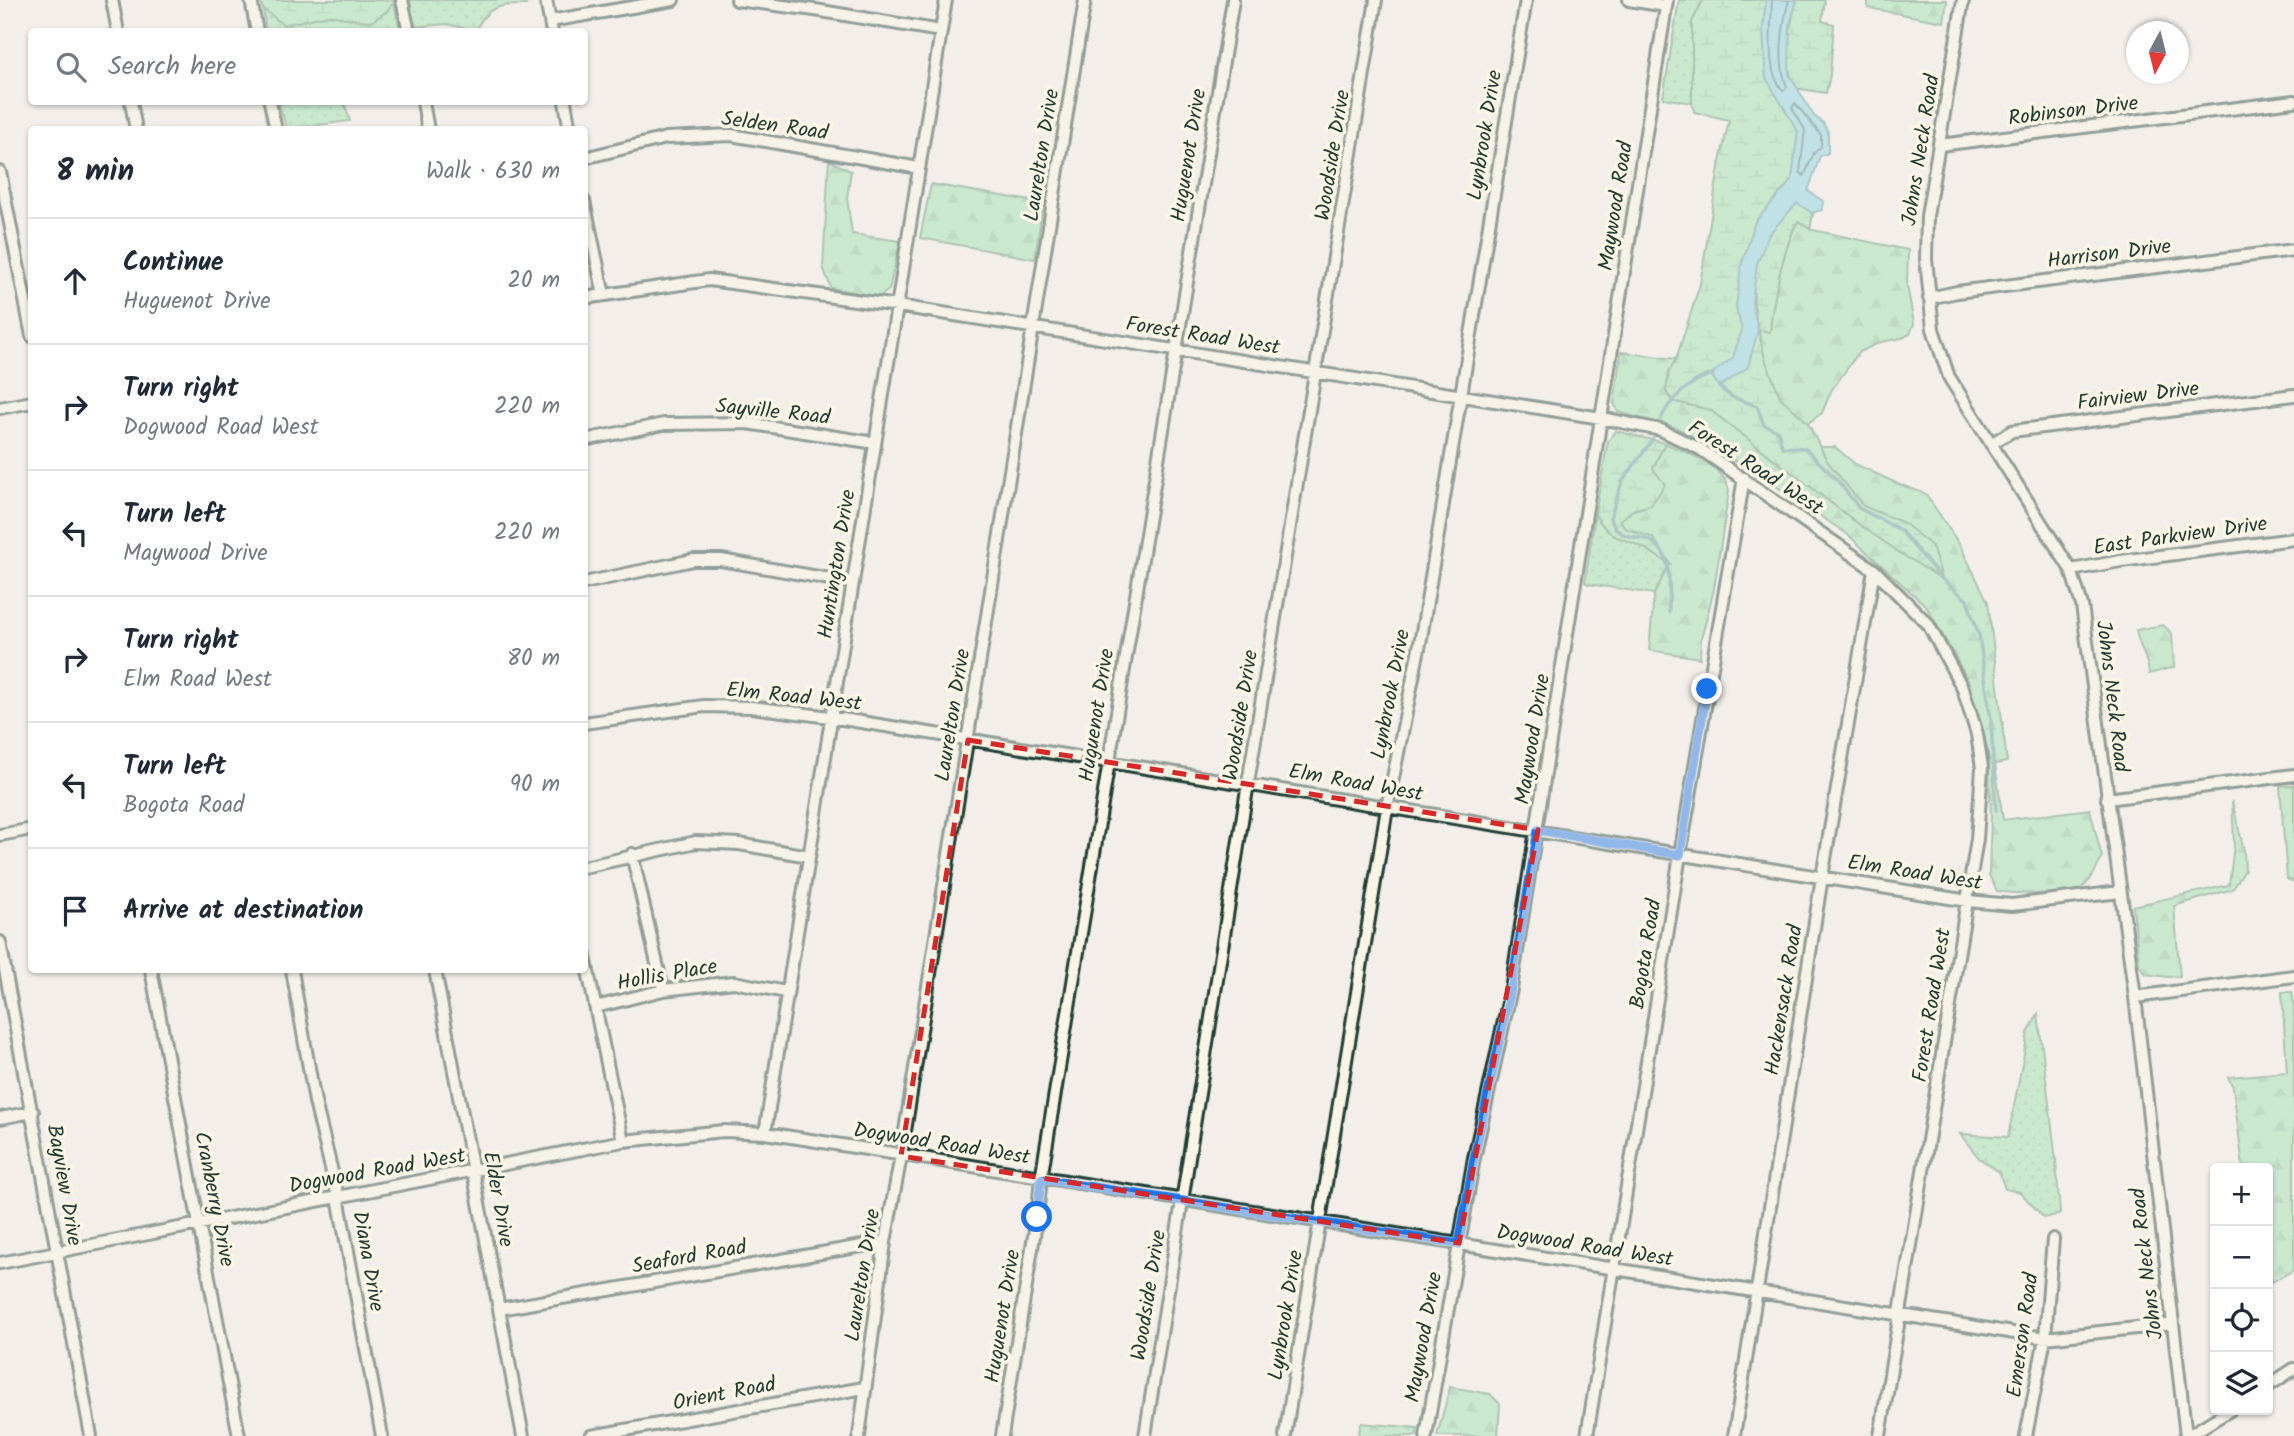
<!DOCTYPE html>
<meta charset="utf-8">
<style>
:root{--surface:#fff;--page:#f2f2f3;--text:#1f2937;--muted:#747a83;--line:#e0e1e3}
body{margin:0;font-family:Kalam,sans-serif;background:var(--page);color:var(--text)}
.controls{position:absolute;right:21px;bottom:21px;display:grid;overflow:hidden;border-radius:7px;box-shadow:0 2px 5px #0004}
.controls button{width:63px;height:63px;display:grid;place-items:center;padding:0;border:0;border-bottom:2px solid var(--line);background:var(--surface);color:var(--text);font:35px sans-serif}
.compass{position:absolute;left:2126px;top:21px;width:63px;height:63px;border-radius:50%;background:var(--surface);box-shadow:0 2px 5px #0004;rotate:187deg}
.stop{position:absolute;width:21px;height:21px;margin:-16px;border:5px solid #1a73e8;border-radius:50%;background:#fff}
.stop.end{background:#1a73e8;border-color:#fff;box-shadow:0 2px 7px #0008}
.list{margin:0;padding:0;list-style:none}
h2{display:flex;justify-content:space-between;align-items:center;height:91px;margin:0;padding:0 28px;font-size:30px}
h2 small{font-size:23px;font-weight:400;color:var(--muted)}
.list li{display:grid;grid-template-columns:46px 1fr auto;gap:21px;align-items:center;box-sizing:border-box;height:126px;padding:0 28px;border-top:2px solid var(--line)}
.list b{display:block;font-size:26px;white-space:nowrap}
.list p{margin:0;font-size:23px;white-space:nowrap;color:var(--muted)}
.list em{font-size:23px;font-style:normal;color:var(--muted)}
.icon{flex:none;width:38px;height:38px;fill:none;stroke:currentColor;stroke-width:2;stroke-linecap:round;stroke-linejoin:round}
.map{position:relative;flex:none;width:2294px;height:1436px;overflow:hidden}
.search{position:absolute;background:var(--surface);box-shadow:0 2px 5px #0004;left:28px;top:28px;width:560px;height:77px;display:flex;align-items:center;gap:18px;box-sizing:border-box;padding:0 24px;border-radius:7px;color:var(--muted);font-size:26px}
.panel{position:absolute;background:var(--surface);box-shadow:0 2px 5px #0004;left:28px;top:126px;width:560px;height:847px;border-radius:7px}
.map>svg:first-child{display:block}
.grass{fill:url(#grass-dots);stroke:#5c8e71;stroke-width:2}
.forest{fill:url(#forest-firs);stroke:#5c8e71;stroke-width:2}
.wetland{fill:url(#wetland-marsh);stroke:#5c8e71;stroke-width:2}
.water{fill:#83d1e1;stroke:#5b969c;stroke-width:2}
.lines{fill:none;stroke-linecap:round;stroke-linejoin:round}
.shore{stroke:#477879;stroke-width:2}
.stream{stroke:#5b969c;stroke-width:3.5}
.street-casing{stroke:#1f3d34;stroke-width:16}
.street{stroke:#fcf5e5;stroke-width:10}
.route{stroke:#1a73e8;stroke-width:9}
.marked{fill:none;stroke:#d62828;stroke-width:5;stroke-dasharray:14 9;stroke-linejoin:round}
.labels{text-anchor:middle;stroke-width:7;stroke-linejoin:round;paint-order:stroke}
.street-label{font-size:21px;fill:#1f3d34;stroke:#fcf5e5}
</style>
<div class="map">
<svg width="2294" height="1436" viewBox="0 0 2294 1436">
<defs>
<pattern id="grass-dots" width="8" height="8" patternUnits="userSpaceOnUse" patternTransform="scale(1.75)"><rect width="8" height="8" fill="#98e0ae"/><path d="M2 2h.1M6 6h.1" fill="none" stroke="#83c196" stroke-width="1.8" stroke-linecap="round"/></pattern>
<pattern id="forest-firs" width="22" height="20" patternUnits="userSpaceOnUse" patternTransform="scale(1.75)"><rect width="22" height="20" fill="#98e0ae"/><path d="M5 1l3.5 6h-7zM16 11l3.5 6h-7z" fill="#83c196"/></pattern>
<pattern id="wetland-marsh" width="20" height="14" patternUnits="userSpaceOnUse" patternTransform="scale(1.75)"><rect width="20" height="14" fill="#98e0ae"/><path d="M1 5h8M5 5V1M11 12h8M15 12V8" fill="none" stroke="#83c196"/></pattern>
</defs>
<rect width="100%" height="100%" fill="#f3eee9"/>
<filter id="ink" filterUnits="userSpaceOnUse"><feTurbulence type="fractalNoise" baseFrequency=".0143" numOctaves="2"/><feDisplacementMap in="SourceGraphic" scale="14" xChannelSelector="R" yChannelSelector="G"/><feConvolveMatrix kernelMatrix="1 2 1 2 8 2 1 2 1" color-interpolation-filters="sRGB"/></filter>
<g filter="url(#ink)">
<path class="grass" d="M 410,0 L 524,0 L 526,5 C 498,5 488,5 475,31 L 447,24 L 413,27 Z
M 1679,0 L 1703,0 L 1692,22 L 1692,103 L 1663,98 Z
M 394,2 L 400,31 L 266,31 L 263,9 L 284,25 L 328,15 L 371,22 L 387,11 Z
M 290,102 L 344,102 L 350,121 L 287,129 L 279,104 Z
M 1595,514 C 1611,540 1615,535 1640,546 C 1651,551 1659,559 1670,563 L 1654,594 L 1588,584 L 1585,582 Z
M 2038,1014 L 2056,1160 L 2060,1214 L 2044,1218 L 2020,1192 L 2005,1189 L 1999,1172 L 1979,1158 L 1960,1134 L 2008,1137 L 2028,1033 Z"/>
<path class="forest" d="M 1868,0 L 1947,0 L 1944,22 L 1868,8 Z
M 829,160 L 851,171 L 847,198 L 852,234 L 900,241 L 889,290 L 879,297 L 831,288 L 823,267 Z
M 931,184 L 1043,203 L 1035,259 L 920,238 Z
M 1798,221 L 1813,230 L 1908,250 L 1907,285 L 1914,324 L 1910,334 L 1902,338 L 1881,342 L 1859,352 L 1831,391 L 1822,413 L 1808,423 L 1780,397 L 1765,359 L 1758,330 L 1770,331 C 1772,303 1784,245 1798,221 Z
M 1621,352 L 1676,359 L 1669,372 L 1666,391 L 1672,401 L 1709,409 L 1860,525 L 1942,578 L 1932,548 L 1904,523 L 1863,506 L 1827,461 L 1820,447 L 1835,447 L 1855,464 L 1896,483 L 1926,494 L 1961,547 L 1988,602 L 2007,762 L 1995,764 L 2003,820 L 2090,809 L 2102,858 C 2097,868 2091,882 2080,889 C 2066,896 2014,894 1997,891 L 1989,875 L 1991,816 L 1988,751 L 1968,680 L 1926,606 L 1847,534 L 1761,476 L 1677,428 L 1618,412 L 1614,403 Z
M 1665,443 C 1686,453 1725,464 1729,491 L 1714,589 L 1701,640 L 1700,658 L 1649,650 L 1654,594 L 1670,563 L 1653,538 L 1625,528 L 1620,520 L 1633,510 L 1651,505 L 1653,468 Z
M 2163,625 L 2172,634 L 2174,667 L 2149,674 C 2148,657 2138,646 2136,630 Z
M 2294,785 L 2294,882 L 2287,879 L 2280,786 Z
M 2232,801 L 2244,851 L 2245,870 L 2233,889 L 2174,906 L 2180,976 L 2168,977 L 2146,974 L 2139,965 L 2133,906 L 2229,885 L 2234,845 Z
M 2282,992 L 2292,992 L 2294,1004 L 2294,1270 L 2268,1284 L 2268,1168 L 2243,1168 L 2233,1087 L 2228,1077 L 2287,1072 Z
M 1450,1387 L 1490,1394 L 1500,1404 L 1498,1436 L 1437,1436 Z
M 1361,1423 L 1418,1428 L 1416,1436 L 1358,1436 Z"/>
<path class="wetland" d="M 260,0 L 393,0 L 394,2 L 387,11 L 371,22 L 328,15 L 284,25 L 263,9 Z
M 1703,0 L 1766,0 L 1763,30 L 1766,78 L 1798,131 L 1792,180 L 1755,222 L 1736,306 L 1742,330 L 1733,358 L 1711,375 L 1720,387 L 1758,330 C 1751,298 1751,259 1771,232 C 1779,222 1789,212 1798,202 L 1813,214 L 1810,229 L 1798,221 C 1784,244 1772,304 1770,332 L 1758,330 L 1765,359 L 1780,397 L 1808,423 L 1827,461 L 1863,506 L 1904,523 L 1932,546 L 1942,579 L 1900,553 L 1860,525 L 1710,410 L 1672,401 L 1666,391 L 1669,372 L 1676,359 L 1700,284 L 1719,167 L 1729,120 L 1694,112 L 1692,103 L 1692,22 Z
M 1797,0 L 1825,0 L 1822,21 L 1834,24 L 1830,75 L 1826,93 L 1795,88 C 1783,62 1789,27 1797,0 Z
M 1616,431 L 1665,443 L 1653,468 L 1665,485 L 1651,505 L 1633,510 L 1620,520 L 1625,528 L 1653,538 L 1670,563 C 1659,559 1651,551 1640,546 C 1615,535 1611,540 1595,514 L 1608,441 Z"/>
<path class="water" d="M 1766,0 L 1797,0 L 1790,23 L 1789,74 L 1814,116 L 1823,123 L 1828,132 L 1828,153 L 1820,156 L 1808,191 L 1823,201 L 1822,210 L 1812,213 L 1797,203 L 1769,234 L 1757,264 L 1752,303 L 1758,330 L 1748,367 L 1719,387 L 1711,374 L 1733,358 L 1742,330 L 1736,307 L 1741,267 L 1755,222 L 1792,180 L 1798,131 L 1766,78 L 1763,30 Z"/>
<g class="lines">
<path class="shore" d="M 1772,0 C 1772,25 1764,73 1784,91 L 1787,87 C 1777,62 1782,26 1789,0
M 1795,103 L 1821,135 L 1821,147 L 1814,153 L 1804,176 L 1800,172 L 1805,130 L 1792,108 Z"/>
<path class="stream" d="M 1721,385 L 1719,387 L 1732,397 L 1757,406 L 1764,425 L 1778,431 L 1782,447 L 1805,448 L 1837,480 L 1859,508 L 1900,530 L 1942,579 L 1967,600 L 1979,635 L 1991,720 L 1996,810
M 1661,419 C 1669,400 1692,379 1713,374
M 1653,439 L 1622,482 L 1610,518 C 1619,538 1626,535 1645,539 C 1675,547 1669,589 1669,612"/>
<defs>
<path id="street" d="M 112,0 L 118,32
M 251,0 L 257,32
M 402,0 L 409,32
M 546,0 L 552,32
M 737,0 L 815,10 L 941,31
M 1629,0 L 1666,6
M 1963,0 L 1927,216 L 1926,259 L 1933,329 L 1949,377 L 2071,570 L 2082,605 L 2135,997 L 2186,1436
M 550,21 L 673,0
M 131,102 L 136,130
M 270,102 L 276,130
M 423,102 L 428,130
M 565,102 L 570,130
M 1940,145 L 2294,101
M 584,158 L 666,138 L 731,135 L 919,168
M 0,172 L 32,336
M 584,201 L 604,295
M 584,298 L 709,280 L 898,306 L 1601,418 L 1661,430 L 1700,449 L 1874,570 L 1928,624 L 1963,689 L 1977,734 L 1982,768 L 1977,839 L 1880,1436
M 1929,298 L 1957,292 L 2294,250
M 0,408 L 32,402
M 584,440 L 664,424 L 747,423 L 875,443
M 1991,444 L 2012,431 L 2294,395
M 2071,570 L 2121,561 L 2294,539
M 584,583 L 693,560 L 721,560 L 853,583
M 584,723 L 704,706 L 751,707 L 830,717 L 1968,901 L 2012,905 L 2120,892
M 2107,799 L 2294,775
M 0,835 L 32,829
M 632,854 L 663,990
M 584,867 L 696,842 L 739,844 L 809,856
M 0,942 L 91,1436
M 584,952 L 623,1141
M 151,970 L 239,1436
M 292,970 L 315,1102 L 338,1197 L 382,1436
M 435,970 L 523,1436
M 2135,997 L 2294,976
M 596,1007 L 663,990 L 734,982 L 786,992
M 0,1118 L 33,1112
M 765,1133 L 946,0
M 0,1263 L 623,1141 L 724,1131 L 765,1133 L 804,1139 L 2045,1338 L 2173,1324
M 499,1309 L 885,1242
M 2268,1386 L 2294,1369
M 591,1436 L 864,1388
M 859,1436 L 885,1242 L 901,1156 L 1085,0
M 1002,1436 L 1037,1217 L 1041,1179 L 1233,0
M 1145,1436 L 1248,783 L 1376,0
M 1285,1436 L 1387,808 L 1421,638 L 1526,0
M 1426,1436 L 1474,1158 L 1511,989 L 1667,0
M 1587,1436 L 1680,855 L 1744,478
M 1734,1436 L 1822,877 L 1874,570
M 2026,1436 L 2045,1338 L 2053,1239
M 2188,1436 L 2230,1410"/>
</defs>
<use href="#street" class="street-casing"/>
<use href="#street" class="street"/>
</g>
</g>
<g class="lines" filter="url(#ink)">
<path class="route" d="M 1037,1217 L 1041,1179 L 1459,1244 L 1474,1158 L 1511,989 L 1538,830 L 1680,855 L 1707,689"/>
</g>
<path d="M0 0H2294V1436H0ZM 968,740 L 1538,830 L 1459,1243 L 901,1156 Z" fill="#f3eee9" fill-opacity=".55" fill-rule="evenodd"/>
<path class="marked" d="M 968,740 L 1538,830 L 1459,1243 L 901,1156 Z"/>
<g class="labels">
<g class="street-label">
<text transform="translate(2073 110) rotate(-7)" y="7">Robinson Drive</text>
<text transform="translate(775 125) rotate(8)" y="7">Selden Road</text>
<text transform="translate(1484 135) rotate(-81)" y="7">Lynbrook Drive</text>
<text transform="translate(1920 150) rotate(-81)" y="7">Johns Neck Road</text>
<text transform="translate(1041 155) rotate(-81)" y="7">Laurelton Drive</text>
<text transform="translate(1188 155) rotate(-81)" y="7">Huguenot Drive</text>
<text transform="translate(1332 155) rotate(-81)" y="7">Woodside Drive</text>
<text transform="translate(1615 206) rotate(-81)" y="7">Maywood Road</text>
<text transform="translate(2109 253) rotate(-7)" y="7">Harrison Drive</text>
<text transform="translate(1203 335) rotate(9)" y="7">Forest Road West</text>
<text transform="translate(2138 395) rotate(-7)" y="7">Fairview Drive</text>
<text transform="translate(773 411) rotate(6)" y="7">Sayville Road</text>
<text transform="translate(1756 467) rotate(33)" y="7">Forest Road West</text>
<text transform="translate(2180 535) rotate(-8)" y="7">East Parkview Drive</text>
<text transform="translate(836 564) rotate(-81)" y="7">Huntington Drive</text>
<text transform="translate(1390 694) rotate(-79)" y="7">Lynbrook Drive</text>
<text transform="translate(794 696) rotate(6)" y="7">Elm Road West</text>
<text transform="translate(2113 696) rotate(83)" y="7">Johns Neck Road</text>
<text transform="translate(952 715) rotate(-81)" y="7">Laurelton Drive</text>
<text transform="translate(1096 715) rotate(-81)" y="7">Huguenot Drive</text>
<text transform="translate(1240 715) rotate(-81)" y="7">Woodside Drive</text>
<text transform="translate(1532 739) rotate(-81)" y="7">Maywood Drive</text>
<text transform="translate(1356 782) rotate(10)" y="7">Elm Road West</text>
<text transform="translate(1915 872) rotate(9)" y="7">Elm Road West</text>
<text transform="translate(1645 954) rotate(-81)" y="7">Bogota Road</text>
<text transform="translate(667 974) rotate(-10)" y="7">Hollis Place</text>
<text transform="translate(1783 1000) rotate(-81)" y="7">Hackensack Road</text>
<text transform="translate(1931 1005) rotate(-81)" y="7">Forest Road West</text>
<text transform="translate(942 1143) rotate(9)" y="7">Dogwood Road West</text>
<text transform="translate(377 1170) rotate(-10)" y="7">Dogwood Road West</text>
<text transform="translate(65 1185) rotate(80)" y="7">Bayview Drive</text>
<text transform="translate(215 1199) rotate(79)" y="7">Cranberry Drive</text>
<text transform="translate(499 1199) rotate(80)" y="7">Elder Drive</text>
<text transform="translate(1585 1245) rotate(9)" y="7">Dogwood Road West</text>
<text transform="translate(689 1256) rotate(-10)" y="7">Seaford Road</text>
<text transform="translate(369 1261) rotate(80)" y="7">Diana Drive</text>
<text transform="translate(2146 1264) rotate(-97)" y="7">Johns Neck Road</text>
<text transform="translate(862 1275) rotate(-81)" y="7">Laurelton Drive</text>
<text transform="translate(1148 1295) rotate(-81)" y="7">Woodside Drive</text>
<text transform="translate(1285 1315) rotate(-81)" y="7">Lynbrook Drive</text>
<text transform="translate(1002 1316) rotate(-81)" y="7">Huguenot Drive</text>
<text transform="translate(2022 1335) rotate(-82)" y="7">Emerson Road</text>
<text transform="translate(1423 1337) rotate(-80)" y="7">Maywood Drive</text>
<text transform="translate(724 1393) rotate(-11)" y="7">Orient Road</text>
</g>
</g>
</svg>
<div class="controls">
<button>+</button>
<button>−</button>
<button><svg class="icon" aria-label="locate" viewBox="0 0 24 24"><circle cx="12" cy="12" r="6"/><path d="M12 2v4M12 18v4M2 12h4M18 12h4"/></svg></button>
<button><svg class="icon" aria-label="layers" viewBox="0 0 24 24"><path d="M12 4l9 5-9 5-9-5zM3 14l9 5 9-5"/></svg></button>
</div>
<svg class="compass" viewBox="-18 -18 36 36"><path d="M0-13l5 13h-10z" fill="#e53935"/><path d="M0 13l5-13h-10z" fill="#747a83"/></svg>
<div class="stop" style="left:1037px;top:1217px"></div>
<div class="stop end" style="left:1707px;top:689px"></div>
<div class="search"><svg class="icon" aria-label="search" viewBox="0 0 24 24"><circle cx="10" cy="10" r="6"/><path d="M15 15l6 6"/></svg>Search here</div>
<section class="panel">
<h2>8 min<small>Walk · 630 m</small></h2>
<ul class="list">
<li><svg class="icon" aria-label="ahead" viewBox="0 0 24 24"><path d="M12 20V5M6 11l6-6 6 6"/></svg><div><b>Continue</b><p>Huguenot Drive</p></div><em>20 m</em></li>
<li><svg class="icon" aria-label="right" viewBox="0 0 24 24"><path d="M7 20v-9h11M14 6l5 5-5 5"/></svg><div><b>Turn right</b><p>Dogwood Road West</p></div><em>220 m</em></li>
<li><svg class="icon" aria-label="left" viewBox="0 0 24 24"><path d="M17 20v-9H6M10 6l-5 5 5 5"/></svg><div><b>Turn left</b><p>Maywood Drive</p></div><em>220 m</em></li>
<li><svg class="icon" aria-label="right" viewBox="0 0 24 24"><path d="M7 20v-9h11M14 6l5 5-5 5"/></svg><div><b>Turn right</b><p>Elm Road West</p></div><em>80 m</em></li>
<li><svg class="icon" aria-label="left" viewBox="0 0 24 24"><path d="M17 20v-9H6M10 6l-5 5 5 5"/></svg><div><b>Turn left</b><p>Bogota Road</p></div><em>90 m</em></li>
<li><svg class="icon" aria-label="arrive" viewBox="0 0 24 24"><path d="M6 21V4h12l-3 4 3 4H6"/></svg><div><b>Arrive at destination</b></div></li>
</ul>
</section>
</div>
